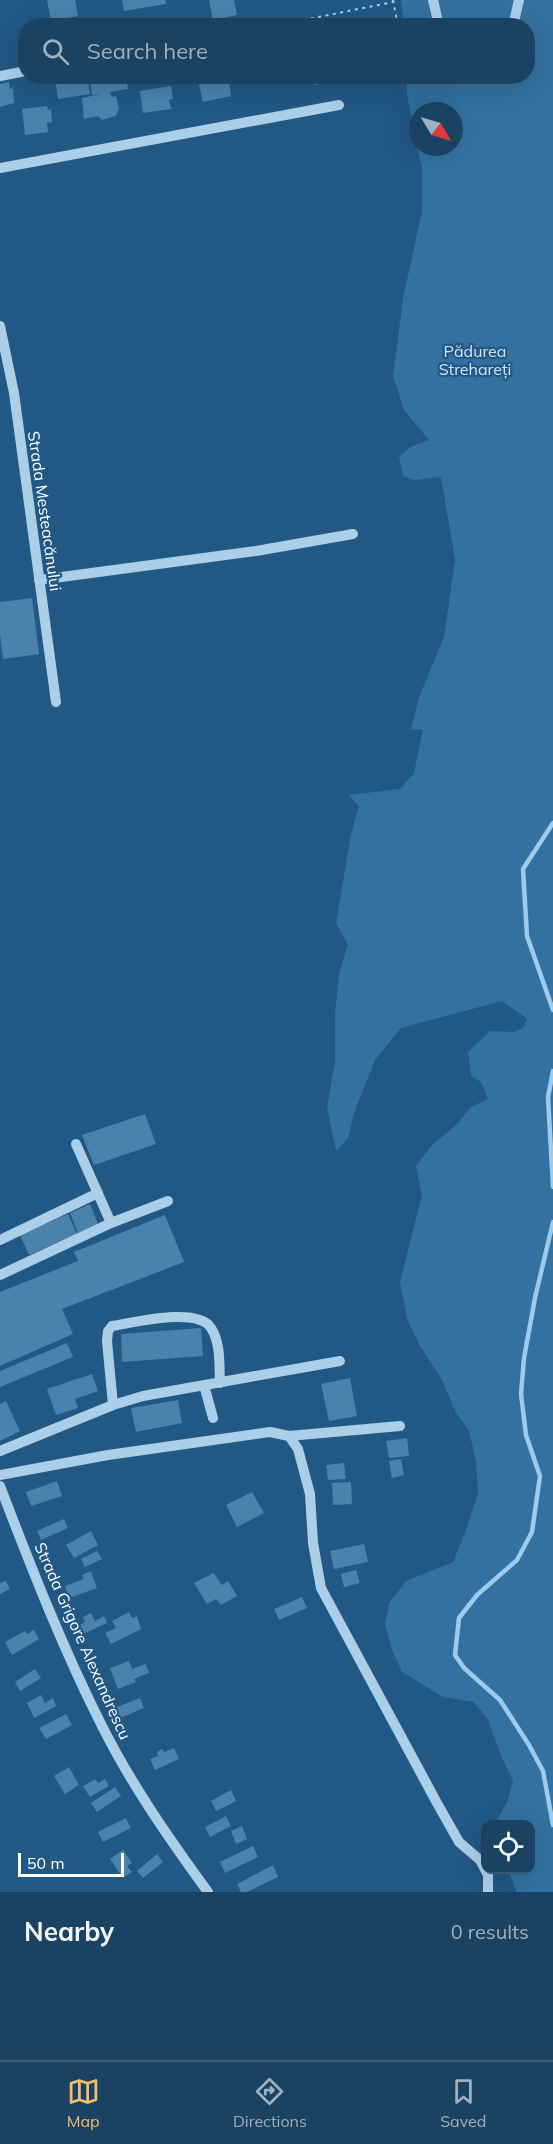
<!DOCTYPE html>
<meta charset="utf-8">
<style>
:root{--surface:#1a4263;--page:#234969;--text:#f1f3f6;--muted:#9fb0be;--line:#385b78;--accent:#f4be6d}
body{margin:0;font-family:Mulish,sans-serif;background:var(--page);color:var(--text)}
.controls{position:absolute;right:18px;bottom:18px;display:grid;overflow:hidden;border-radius:12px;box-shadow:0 6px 24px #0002}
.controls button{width:54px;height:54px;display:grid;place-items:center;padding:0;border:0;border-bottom:2px solid var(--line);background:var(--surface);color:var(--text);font:30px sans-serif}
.compass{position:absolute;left:409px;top:102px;width:54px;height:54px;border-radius:50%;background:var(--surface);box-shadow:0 6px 24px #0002;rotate:128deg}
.scale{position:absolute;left:18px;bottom:15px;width:106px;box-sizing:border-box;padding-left:6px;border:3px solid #fff;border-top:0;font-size:16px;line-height:21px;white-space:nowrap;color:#fff;-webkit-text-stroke:4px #225884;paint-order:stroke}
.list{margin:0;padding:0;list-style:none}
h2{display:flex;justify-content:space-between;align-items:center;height:78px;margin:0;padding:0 24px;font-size:26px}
h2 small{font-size:20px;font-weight:400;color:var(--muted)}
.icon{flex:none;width:33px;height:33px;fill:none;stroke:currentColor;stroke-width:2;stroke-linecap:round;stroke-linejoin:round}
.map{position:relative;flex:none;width:553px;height:1892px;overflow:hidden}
.search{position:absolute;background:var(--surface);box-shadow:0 6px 24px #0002;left:18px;right:18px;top:18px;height:66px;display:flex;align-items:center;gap:15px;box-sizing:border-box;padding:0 21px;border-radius:24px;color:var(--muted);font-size:22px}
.sheet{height:168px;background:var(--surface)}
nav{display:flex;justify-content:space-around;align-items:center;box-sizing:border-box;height:84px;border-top:2px solid var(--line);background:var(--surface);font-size:16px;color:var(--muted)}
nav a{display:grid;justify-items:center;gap:3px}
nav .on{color:var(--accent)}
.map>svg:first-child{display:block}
.green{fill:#3371a0;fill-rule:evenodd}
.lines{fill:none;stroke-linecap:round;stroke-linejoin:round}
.stream{stroke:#9fcaea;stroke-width:4.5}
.building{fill:#4b82ac}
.path{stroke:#abcee9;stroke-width:2;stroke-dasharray:3 4.5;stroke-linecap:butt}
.minor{stroke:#abcee9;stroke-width:10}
.labels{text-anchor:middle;stroke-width:4.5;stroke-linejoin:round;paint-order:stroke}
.park-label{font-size:16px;fill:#cfe5f7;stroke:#225884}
.street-label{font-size:16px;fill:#fff;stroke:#225884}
</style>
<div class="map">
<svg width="553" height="1892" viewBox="0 0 553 1892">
<rect width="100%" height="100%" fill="#225884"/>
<path class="green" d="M 401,0 L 553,0 L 553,1892 L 517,1892 L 508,1870 L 530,1870 L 530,1824 L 497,1824 L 496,1822 L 507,1802 L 513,1781 L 502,1758 L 488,1720 L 474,1702 L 443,1697 L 402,1672 L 392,1650 L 385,1624 L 389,1603 L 406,1581 L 453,1562 L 465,1533 L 478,1493 L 476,1461 L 469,1431 L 455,1411 L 441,1378 L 420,1346 L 407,1319 L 400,1282 L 422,1195 L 416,1166 L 432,1145 L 457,1124 L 471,1107 L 488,1099 L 481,1082 L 471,1076 L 468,1052 L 490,1031 L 513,1032 L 523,1028 L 527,1019 L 502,1001 L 401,1028 L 375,1060 L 354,1113 L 348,1138 L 336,1151 L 327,1108 L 335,1061 L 335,1015 L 339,973 L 348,945 L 336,923 L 351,834 L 359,806 L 348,795 L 400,789 L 414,773 L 423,729 L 411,730 L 419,697 L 444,637 L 455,560 L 441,477 L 414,480 L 403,476 L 399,457 L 410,447 L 429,440 L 404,410 L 393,376 L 403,299 L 422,211 L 422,169 L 407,95 L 406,77 L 528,76 L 528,26 L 404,25 ZM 418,111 L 454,111 L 454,147 L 418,147 Z"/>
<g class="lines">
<path class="stream" d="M 553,823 L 523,869 L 527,936 L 553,1010
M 553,1071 L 548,1097 L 553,1187
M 553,1222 L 535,1298 L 524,1358 L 521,1394 L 526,1435 L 540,1476 L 532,1532 L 517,1560 L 477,1595 L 459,1618 L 455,1655 L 464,1668 L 500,1700 L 529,1745 L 543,1771 L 553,1825"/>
</g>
<path class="building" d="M 47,0 L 75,0 L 78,16 L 51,21 Z
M 122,0 L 165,0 L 166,4 L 124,11 Z
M 209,0 L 234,0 L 237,15 L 213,20 Z
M 78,20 L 79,24 L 97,22 L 97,26 L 48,26 Z
M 72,76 L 87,76 L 90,94 L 58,99 L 55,79 Z
M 89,76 L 126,76 L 128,89 L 110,92 L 112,97 L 116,96 L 119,108 L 116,116 L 102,120 L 98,116 L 84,119 L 82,98 L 100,94 L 92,95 Z
M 215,76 L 228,76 L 231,96 L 203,102 L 198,80 Z
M 314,76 L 339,76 L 340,81 L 315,85 Z
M 9,82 L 10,89 L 13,88 L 14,103 L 0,107 L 0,84 Z
M 171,86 L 173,99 L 169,100 L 171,109 L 143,113 L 140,91 Z
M 47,106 L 48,110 L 51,109 L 52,122 L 47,123 L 48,132 L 25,135 L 22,109 Z
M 32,598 L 39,654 L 3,659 L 0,634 L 0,602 Z
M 145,1114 L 156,1144 L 94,1165 L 82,1135 Z
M 90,1204 L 98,1224 L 78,1233 L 70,1213 Z
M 68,1214 L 77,1234 L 29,1255 L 20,1235 Z
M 165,1215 L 184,1262 L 62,1309 L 73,1334 L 0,1366 L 0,1292 L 78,1261 L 74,1252 Z
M 201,1328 L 203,1356 L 122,1362 L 121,1334 Z
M 67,1343 L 73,1357 L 0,1387 L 0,1371 Z
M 92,1374 L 98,1391 L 75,1399 L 78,1408 L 56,1415 L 47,1389 Z
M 350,1378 L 357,1416 L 329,1421 L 321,1384 Z
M 178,1400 L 182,1423 L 136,1432 L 131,1408 Z
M 6,1401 L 20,1431 L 0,1441 L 0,1404 Z
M 407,1438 L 409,1456 L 389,1458 L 386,1441 Z
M 401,1459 L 404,1475 L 392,1478 L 389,1461 Z
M 344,1463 L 346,1479 L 328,1480 L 326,1465 Z
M 57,1481 L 62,1496 L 31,1506 L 26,1492 Z
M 351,1482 L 352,1504 L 333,1505 L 332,1483 Z
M 252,1492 L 264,1513 L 237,1527 L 226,1505 Z
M 64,1519 L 68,1528 L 41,1540 L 37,1531 Z
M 91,1531 L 98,1545 L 74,1558 L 66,1545 Z
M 364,1544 L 368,1562 L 334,1569 L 330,1551 Z
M 97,1551 L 102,1559 L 85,1567 L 81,1559 Z
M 356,1570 L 360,1583 L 344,1587 L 341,1574 Z
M 91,1571 L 97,1588 L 69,1598 L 65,1586 L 84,1579 L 82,1575 Z
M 214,1573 L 222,1585 L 228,1581 L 237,1596 L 221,1605 L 216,1599 L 207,1604 L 194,1583 Z
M 6,1581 L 10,1589 L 0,1594 L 0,1583 Z
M 302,1597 L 307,1608 L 279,1620 L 274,1609 Z
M 129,1612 L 132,1618 L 137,1616 L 141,1629 L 111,1644 L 105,1633 L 116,1628 L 112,1621 Z
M 91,1613 L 95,1621 L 104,1616 L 107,1623 L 83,1634 L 79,1625 L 85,1622 L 83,1617 Z
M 34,1630 L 39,1639 L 12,1655 L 5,1642 L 25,1631 L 27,1634 Z
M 129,1661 L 132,1669 L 146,1664 L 149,1673 L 134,1679 L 136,1682 L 118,1689 L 110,1668 Z
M 35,1669 L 41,1678 L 20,1691 L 15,1682 Z
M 41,1695 L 45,1703 L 53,1698 L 56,1706 L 34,1718 L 27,1703 Z
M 140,1698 L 144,1708 L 118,1719 L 114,1708 Z
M 66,1714 L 72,1725 L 46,1739 L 39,1728 Z
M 174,1748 L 179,1759 L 155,1770 L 150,1759 L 158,1756 L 157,1752 L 162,1749 L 164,1752 Z
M 69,1767 L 79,1785 L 65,1794 L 54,1776 Z
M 95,1779 L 98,1783 L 105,1779 L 109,1786 L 90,1797 L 83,1786 Z
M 115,1787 L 121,1796 L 97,1812 L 91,1803 Z
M 231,1790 L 236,1801 L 216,1811 L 211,1801 Z
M 226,1816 L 231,1826 L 210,1837 L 205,1827 Z
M 126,1818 L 131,1828 L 103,1842 L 98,1832 Z
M 242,1826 L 247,1839 L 236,1844 L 231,1831 Z
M 253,1846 L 258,1857 L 225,1873 L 220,1862 Z
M 123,1850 L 132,1863 L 127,1866 L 132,1872 L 123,1878 L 110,1859 Z
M 157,1854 L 163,1862 L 143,1878 L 137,1871 Z
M 273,1865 L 278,1877 L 247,1892 L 241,1892 L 237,1884 Z"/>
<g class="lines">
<path class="path" d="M 393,0 L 398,26
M 274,26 L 393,2"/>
<path class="minor" d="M 433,0 L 439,26
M 513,26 L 519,0
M 0,76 L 26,71
M 0,168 L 339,105
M 0,326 L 14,393 L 56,702
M 39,580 L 256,551 L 353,534
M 76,1144 L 111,1223
M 0,1240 L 98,1193
M 0,1275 L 111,1223 L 168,1201
M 204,1385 L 213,1418
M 113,1405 L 107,1341 L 108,1331 L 112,1326 C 132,1323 198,1306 211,1328 C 221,1343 219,1365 220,1383
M 289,1436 L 400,1426
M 0,1451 L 113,1405 L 143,1396 L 340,1361
M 0,1475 L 108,1455 L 270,1432 L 289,1436 L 298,1449 L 310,1494 L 313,1543 L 321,1588 L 437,1803 L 459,1842 L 480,1860 L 488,1875 L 488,1892
M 0,1486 C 31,1567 63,1649 102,1726 C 131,1784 170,1840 208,1892"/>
</g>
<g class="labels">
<g class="park-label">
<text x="475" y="357">Pădurea<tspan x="475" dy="18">Strehareți</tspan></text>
</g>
<g class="street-label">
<text transform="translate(45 511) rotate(82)" y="6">Strada Mesteacănului</text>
<text transform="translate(83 1641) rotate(66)" y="6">Strada Grigore Alexandrescu</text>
</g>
</g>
</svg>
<div class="controls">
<button><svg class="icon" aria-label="locate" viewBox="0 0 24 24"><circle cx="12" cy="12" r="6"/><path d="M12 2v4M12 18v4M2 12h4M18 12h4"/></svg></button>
</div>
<svg class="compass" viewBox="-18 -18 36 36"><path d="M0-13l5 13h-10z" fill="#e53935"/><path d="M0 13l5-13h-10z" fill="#9fb0be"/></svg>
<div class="scale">50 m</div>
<div class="search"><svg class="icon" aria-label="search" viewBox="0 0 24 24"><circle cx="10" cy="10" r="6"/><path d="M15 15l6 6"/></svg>Search here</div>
</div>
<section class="sheet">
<h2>Nearby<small>0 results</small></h2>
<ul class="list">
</ul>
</section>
<nav>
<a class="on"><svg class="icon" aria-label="map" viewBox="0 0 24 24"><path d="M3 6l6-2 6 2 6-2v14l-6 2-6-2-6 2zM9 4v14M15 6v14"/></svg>Map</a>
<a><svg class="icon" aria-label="directions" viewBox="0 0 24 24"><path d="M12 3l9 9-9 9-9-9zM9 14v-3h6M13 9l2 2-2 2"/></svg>Directions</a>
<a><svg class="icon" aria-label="saved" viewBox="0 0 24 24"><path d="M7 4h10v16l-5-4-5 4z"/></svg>Saved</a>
</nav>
